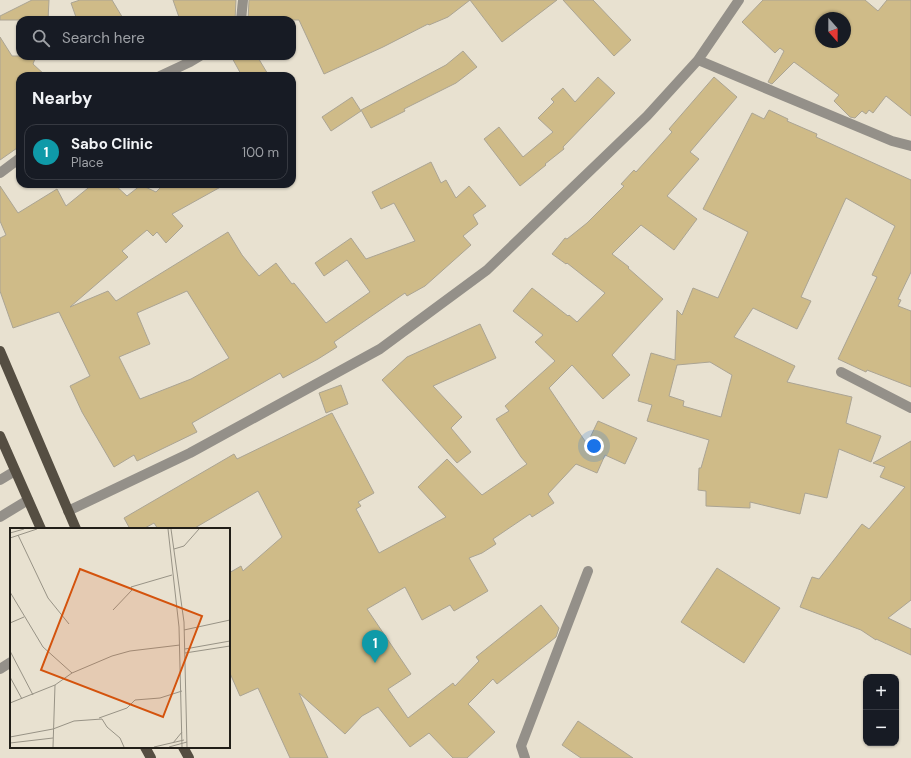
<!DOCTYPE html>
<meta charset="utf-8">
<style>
:root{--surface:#171b24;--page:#242831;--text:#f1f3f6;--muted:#9ea1a6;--line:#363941;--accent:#2d746b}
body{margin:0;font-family:"DM Sans",sans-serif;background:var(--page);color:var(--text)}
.controls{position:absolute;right:12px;bottom:12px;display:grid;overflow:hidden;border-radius:8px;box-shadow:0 1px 3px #0004}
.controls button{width:36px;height:36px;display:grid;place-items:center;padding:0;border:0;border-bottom:1px solid var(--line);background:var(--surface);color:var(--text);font:20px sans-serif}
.compass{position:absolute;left:815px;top:12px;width:36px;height:36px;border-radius:50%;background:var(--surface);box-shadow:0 1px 3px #0004;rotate:159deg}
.you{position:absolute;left:594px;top:446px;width:14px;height:14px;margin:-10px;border:3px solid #fff;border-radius:50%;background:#1a73e8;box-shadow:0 0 0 6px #1a73e833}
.badge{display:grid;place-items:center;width:26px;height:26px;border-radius:50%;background:var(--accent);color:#fff;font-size:13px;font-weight:700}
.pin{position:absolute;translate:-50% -33px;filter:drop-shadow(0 1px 2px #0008)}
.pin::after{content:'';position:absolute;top:21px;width:14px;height:12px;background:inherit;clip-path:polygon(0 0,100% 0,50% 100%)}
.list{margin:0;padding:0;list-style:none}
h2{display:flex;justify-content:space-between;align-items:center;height:52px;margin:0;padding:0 16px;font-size:17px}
h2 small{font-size:13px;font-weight:400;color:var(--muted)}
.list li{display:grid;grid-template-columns:26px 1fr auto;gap:12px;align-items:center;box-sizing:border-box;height:56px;margin:0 8px 8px;padding:0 8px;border:1px solid var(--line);border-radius:12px}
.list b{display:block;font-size:15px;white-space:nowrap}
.list p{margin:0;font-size:13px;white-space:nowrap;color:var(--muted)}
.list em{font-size:13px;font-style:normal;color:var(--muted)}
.icon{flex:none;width:22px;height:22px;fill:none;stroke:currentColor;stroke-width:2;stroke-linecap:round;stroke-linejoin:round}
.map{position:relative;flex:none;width:911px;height:758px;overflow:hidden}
.search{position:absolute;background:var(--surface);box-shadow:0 1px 3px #0004;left:16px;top:16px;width:280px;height:44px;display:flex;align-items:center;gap:10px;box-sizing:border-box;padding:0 14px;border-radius:12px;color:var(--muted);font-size:15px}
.panel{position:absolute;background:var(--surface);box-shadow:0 1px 3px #0004;left:16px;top:72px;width:280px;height:116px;border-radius:12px}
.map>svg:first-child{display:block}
.building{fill:#cfbb88;stroke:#aba493;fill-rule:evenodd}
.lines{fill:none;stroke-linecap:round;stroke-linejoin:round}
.minor{stroke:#949089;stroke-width:10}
.primary{stroke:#554e42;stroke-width:10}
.inset-road{fill:none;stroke:#989386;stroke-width:1}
.view{fill:#d4530d;fill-opacity:0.15;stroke:#d4530d;stroke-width:2}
.inset-edge{fill:none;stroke:#211e18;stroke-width:2}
</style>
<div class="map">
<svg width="911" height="758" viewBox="0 0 911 758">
<rect width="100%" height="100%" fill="#e8e1d0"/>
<path class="building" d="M 32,0 L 49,0 L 48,20 L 0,20 L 0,16 Z
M 80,0 L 112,0 L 124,20 L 77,20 L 71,3 Z
M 173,0 L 236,0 L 235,20 L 180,20 Z
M 249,0 L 557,0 L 502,42 L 470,0 L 448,17 L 429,25 L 428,24 L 383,47 L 324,74 L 299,20 L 248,20 Z
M 563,0 L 593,0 L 631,40 L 614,56 Z
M 763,0 L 865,0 L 878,11 L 887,0 L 911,0 L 911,116 L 886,96 L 873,113 L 869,110 L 866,114 L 862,111 L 855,118 L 850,117 L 834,101 L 839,95 L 794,62 L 772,84 L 768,82 L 784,51 L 780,48 L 775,53 L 742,22 ZM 821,18 L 845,18 L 845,42 L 821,42 Z
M 0,37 L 12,56 L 36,56 L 33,64 L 46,76 L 20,76 L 20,146 L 0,160 Z
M 463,51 L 477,67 L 456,83 L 404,109 L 405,111 L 371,128 L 361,110 L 446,65 Z
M 231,56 L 257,56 L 269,76 L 242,76 Z
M 598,77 L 615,93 L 563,147 L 564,149 L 545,164 L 546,165 L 520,186 L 484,139 L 499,127 L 523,157 L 553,132 L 538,118 L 554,102 L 551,99 L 563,88 L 575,102 Z
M 714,77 L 737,97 L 690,152 L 699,159 L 667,196 L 697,219 L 674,250 L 641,225 L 612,254 L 629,267 L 628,268 L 663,299 L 612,355 L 630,375 L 603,399 L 572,365 L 549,388 L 587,444 L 598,421 L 637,438 L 625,464 L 605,455 L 597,473 L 576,464 L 548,494 L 554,503 L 532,517 L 530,514 L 493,539 L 496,544 L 482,553 L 469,558 L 488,591 L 454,611 L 450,605 L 422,620 L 405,587 L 367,609 L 411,674 L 388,689 L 408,718 L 453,683 L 455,686 L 479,661 L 476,657 L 541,605 L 559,628 L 556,637 L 497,684 L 493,679 L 468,704 L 495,732 L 467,758 L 453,758 L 429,733 L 410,747 L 378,707 L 362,716 L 345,734 L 299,693 L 328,758 L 290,758 L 258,688 L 240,696 L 229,671 L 229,573 L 241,566 L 243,571 L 282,537 L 258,491 L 193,529 L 158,529 L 154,523 L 143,529 L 130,529 L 124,518 L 234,454 L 237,459 L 332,413 L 374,493 L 358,502 L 361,506 L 356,509 L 379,553 L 446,517 L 418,487 L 447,459 L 482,495 L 527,464 L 521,457 L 496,419 L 509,411 L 505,406 L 555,361 L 535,342 L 543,335 L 513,311 L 532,288 L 568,316 L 569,315 L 577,322 L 605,293 L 567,263 L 566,264 L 552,254 L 565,238 L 567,239 L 587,223 L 624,186 L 621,184 L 634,170 L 636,172 L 672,132 L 669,129 Z
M 352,97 L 361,111 L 331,131 L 322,117 Z
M 769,110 L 788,119 L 787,121 L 817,134 L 816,137 L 911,180 L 911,272 L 898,299 L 901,300 L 898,306 L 911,311 L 911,387 L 867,370 L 866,372 L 838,359 L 877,277 L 872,275 L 895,226 L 846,198 L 801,297 L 811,301 L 797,329 L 753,308 L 734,337 L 795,366 L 787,382 L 852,397 L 846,423 L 881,436 L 871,462 L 839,449 L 827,498 L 805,493 L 800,514 L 750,502 L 750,508 L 706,506 L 706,491 L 698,490 L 699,468 L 701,468 L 709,440 L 647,421 L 652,405 L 638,401 L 651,353 L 675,360 L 677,310 L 682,315 L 693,288 L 718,298 L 748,232 L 703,209 L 752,113 L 764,119 ZM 710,362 L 732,375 L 721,417 L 683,406 L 684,401 L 669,396 L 677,365 Z
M 431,162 L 441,183 L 446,180 L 456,198 L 469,186 L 486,206 L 473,215 L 478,224 L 463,236 L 471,245 L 425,286 L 407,296 L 405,293 L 334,342 L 337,347 L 318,359 L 283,378 L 280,373 L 192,423 L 197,432 L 137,461 L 134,455 L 114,467 L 82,412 L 70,386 L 90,376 L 59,312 L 13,328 L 0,291 L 0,238 L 6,235 L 0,221 L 0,186 L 18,213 L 57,189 L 66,206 L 93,184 L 114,184 L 127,196 L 141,185 L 156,192 L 164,184 L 226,184 L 172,214 L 183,226 L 166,243 L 157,232 L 153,236 L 147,230 L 122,251 L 128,257 L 70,307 L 108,291 L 116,301 L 228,232 L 242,255 L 259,276 L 276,263 L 292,284 L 294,283 L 326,323 L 370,292 L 347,260 L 324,276 L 315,263 L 351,238 L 366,259 L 415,241 L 394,203 L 381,209 L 372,192 ZM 187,291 L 229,358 L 191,379 L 140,399 L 119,357 L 150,344 L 137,313 Z
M 480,324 L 496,358 L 433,386 L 462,417 L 451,428 L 471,452 L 457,463 L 382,380 L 407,357 Z
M 341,385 L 348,404 L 326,413 L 319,393 Z
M 911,441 L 911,600 L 888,618 L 911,629 L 911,655 L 876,639 L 876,640 L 861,630 L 800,607 L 812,577 L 819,579 L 862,524 L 869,529 L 905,487 L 880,477 L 885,467 L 873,463 Z
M 717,568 L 780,608 L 744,663 L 681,622 Z
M 578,721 L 633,758 L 581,758 L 562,745 Z"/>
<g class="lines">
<path class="minor" d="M 241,20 L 243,0
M 698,60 L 892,141 L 911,146
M 160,76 L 190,62 L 200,56
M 0,173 L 20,158
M 841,372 L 911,408
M 0,480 L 15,471
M 68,511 L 190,453 L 380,349 L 487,270 L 647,116 L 698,60 L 739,0
M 0,517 L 28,500
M 0,669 L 11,662
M 525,758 L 521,746 L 588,571"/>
<path class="primary" d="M 0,351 L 76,529
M 0,436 L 41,529
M 145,747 L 151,758
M 183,747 L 189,758"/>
</g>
<g transform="translate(10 528)">
<rect width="220" height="220" fill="#e8e1d0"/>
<path class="inset-road" d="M 158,1 L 169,99 L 172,219M 161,1 L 174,94 L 177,219M 0,5 L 14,1M 8,7 L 38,70 L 59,96M 0,10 L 27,1M 164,21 L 174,18 L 189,1M 0,64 L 33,119 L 62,145M 103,82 L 122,62 L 121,59 L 162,47M 0,95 L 14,89M 174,102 L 220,92M 175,121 L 220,113M 0,123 L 23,167M 175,125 L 220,118M 0,149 L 12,171M 0,175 L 45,157 L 62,145 L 102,128 L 120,123 L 170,117M 89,190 L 117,180 L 125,172 L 150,170 L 172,163M 0,209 L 43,201 L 64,193 L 92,191 L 97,199 L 110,210 L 114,219M 0,215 L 43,210M 163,215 L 172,204M 43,219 L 45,157M 144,219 L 174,212M 159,219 L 177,214"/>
<path class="view" d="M 70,41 L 192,88 L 153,189 L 31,142 Z"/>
<rect width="220" height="220" class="inset-edge"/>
</g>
</svg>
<div class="controls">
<button>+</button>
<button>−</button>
</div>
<svg class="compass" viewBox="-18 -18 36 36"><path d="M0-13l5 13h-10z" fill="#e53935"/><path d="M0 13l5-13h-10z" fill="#9ea1a6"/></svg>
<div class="you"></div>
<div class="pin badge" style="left:375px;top:663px;background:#0f9aa8">1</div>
<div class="search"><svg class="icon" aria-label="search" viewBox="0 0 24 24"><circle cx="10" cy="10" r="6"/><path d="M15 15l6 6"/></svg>Search here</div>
<section class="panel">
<h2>Nearby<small></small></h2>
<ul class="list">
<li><span class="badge" style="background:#0f9aa8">1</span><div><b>Sabo Clinic</b><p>Place</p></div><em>100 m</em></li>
</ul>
</section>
</div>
